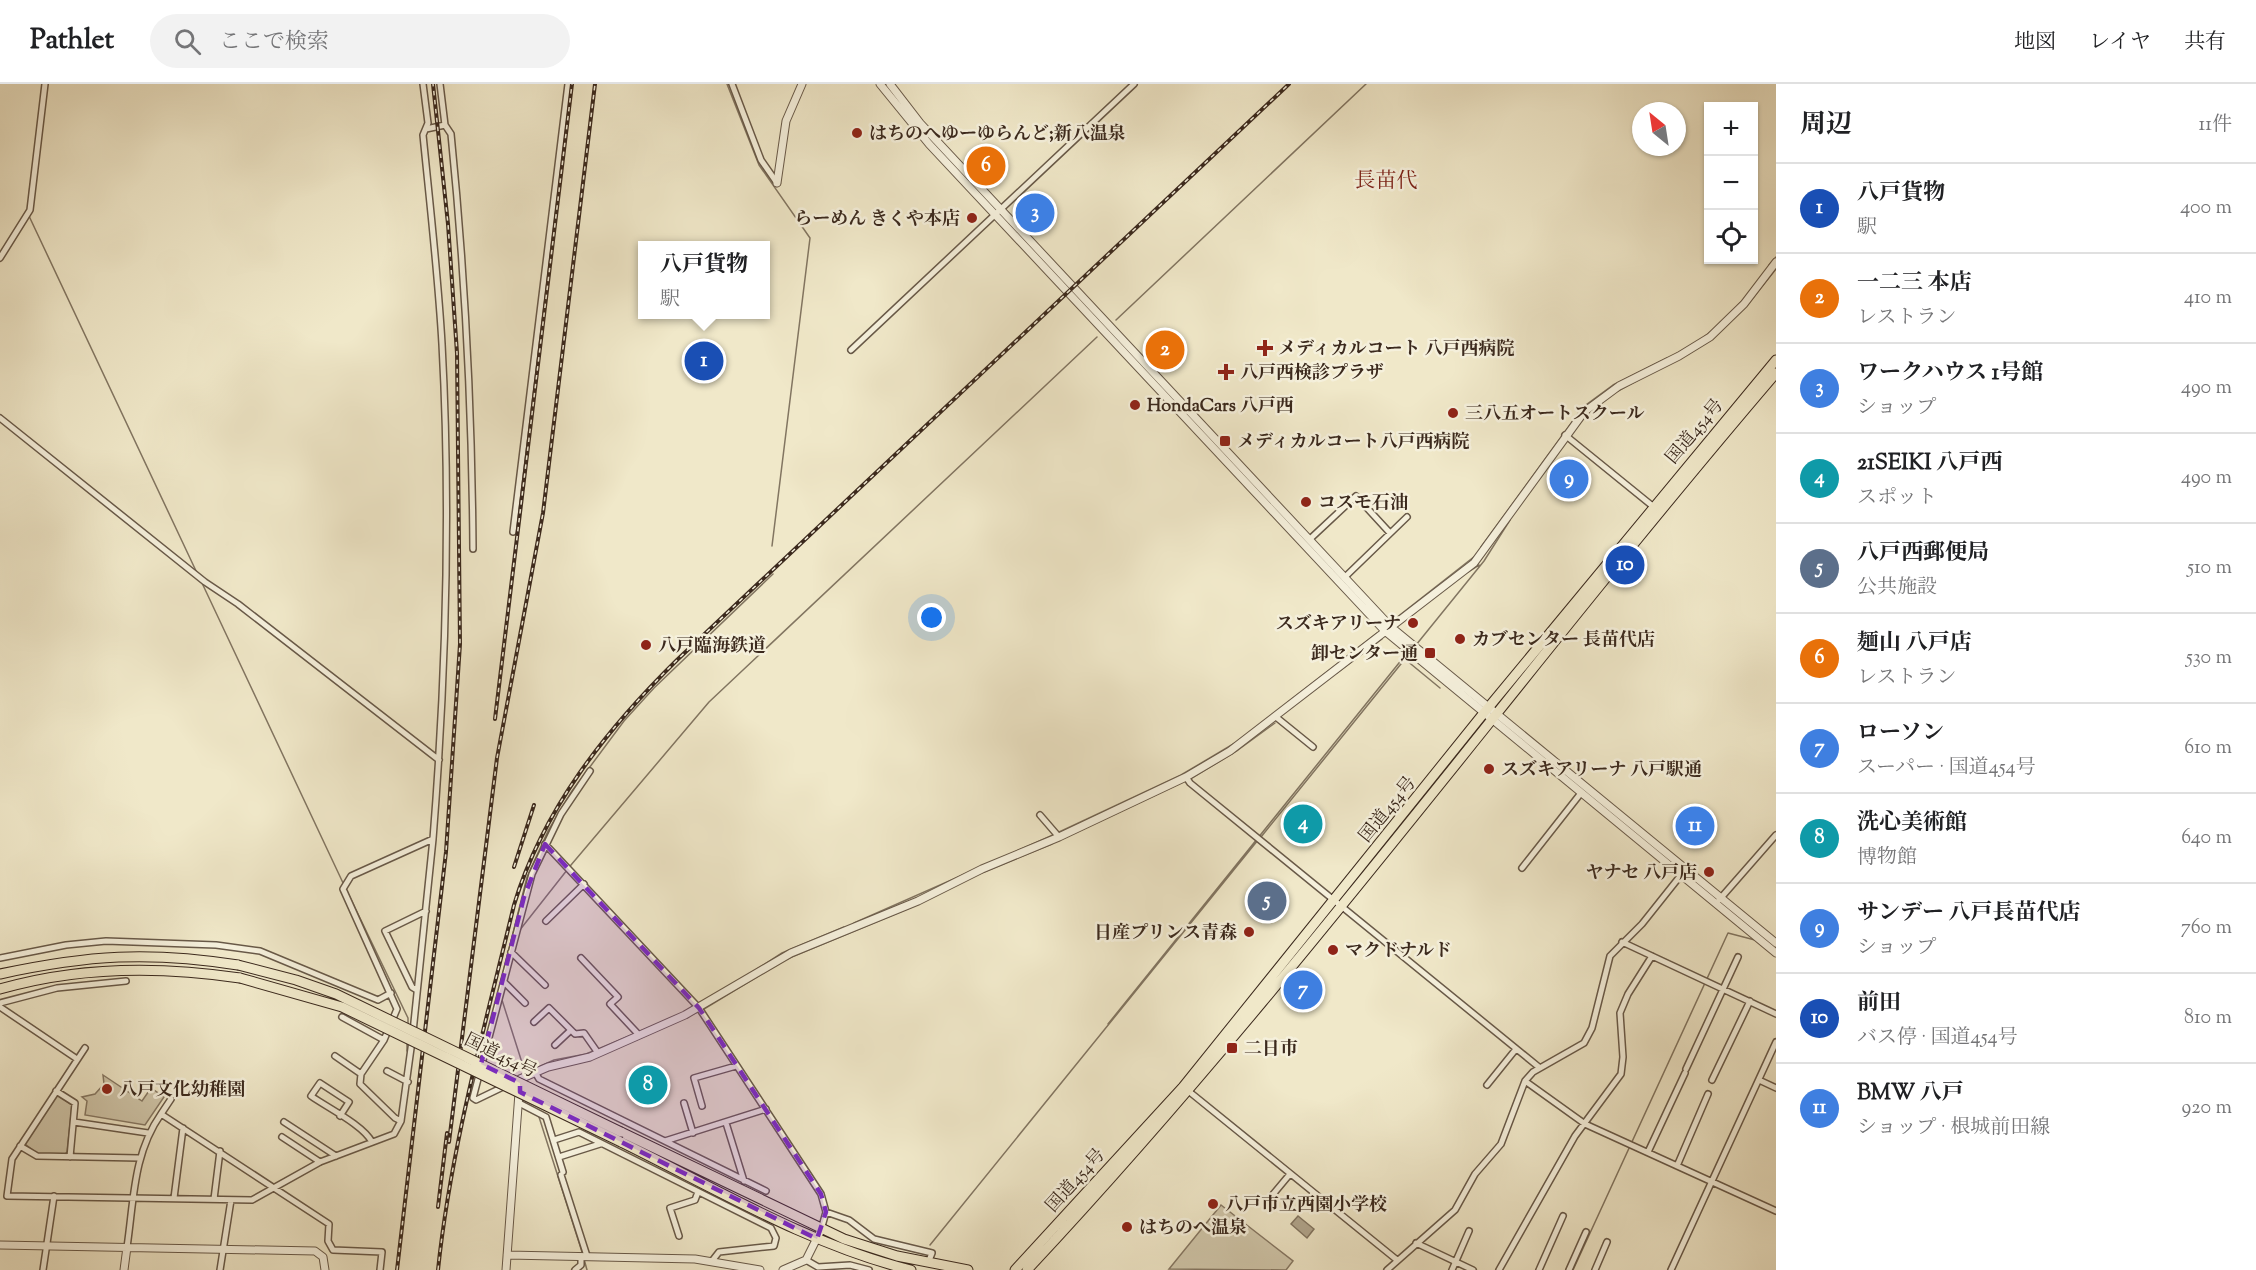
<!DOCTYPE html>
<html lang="ja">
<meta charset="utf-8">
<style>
:root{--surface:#fff;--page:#f2f2f2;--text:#202124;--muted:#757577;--line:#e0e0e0;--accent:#0b8043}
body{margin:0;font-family:"Sorts Mill Goudy","Noto Serif JP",serif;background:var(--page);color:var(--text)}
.controls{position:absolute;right:18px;top:18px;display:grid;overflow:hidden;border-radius:0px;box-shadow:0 2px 4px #0004}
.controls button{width:54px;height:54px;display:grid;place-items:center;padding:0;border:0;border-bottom:2px solid var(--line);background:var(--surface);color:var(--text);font:30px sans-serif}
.compass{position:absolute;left:1632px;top:18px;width:54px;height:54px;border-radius:50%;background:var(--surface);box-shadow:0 2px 4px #0004;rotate:330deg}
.you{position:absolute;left:932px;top:534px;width:21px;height:21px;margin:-15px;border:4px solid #fff;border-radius:50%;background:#1a73e8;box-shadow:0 0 0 9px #1a73e833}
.badge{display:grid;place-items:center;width:39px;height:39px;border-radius:50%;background:var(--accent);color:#fff;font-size:20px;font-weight:700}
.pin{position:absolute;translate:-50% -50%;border:3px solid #fff;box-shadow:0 2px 6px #0006}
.popup{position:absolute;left:638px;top:157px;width:132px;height:78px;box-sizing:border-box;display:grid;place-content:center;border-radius:0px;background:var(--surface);filter:drop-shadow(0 2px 4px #0005);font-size:20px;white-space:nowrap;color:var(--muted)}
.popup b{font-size:22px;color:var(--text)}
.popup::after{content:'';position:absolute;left:50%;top:100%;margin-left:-12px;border:12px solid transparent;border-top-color:var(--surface)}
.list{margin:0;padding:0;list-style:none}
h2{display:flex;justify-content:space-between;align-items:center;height:78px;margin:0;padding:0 24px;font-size:26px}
h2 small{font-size:20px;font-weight:400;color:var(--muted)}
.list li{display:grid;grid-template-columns:39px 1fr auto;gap:18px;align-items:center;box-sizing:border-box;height:90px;padding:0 24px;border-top:2px solid var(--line)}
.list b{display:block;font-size:22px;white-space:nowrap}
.list p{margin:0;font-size:20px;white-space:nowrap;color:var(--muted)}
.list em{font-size:20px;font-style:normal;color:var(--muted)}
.icon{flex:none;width:33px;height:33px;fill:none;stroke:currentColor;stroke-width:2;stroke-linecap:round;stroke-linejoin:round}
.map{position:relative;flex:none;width:1776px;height:1186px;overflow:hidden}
header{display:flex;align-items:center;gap:36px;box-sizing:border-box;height:84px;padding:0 30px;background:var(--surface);border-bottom:2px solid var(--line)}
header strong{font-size:28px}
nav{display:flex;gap:33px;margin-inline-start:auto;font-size:21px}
.search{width:420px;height:54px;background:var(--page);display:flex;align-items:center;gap:15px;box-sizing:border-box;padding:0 21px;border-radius:33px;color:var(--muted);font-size:22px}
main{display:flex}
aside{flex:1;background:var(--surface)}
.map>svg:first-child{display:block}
.green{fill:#d1c8ac;stroke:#867864;stroke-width:1.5}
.water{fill:#b2a78f;stroke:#827561;stroke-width:1.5}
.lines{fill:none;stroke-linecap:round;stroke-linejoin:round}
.stream{stroke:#827561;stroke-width:1.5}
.minor-casing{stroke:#685948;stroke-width:8}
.tertiary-casing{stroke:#685948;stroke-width:9}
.trunk-casing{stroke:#3b291d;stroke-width:11}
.minor{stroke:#f5f0dc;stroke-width:5}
.tertiary{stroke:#f5f0dc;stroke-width:7}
.trunk{stroke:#f0e8c9;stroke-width:9}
.rail-casing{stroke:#3b291d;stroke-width:4}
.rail{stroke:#f5f0dc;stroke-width:1.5;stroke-dasharray:4.5;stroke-linecap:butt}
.trunk-bridge-casing{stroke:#3b291d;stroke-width:11;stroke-linecap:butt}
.trunk-bridge{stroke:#f0e8c9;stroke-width:9}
.marked{fill:#7b2cbf;fill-opacity:0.2;stroke:#7b2cbf;stroke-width:4.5;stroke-dasharray:12 8;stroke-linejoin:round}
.poi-dot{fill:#8f2418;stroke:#f5f0dc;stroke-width:2}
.labels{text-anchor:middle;stroke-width:5;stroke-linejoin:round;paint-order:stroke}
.poi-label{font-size:18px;font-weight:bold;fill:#3b291d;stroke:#f5f0dc;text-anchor:start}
.street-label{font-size:18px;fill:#3b291d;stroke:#f5f0dc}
.quarter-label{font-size:21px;fill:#7a1f14;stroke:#f5f0dc}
</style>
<header>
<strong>Pathlet</strong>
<div class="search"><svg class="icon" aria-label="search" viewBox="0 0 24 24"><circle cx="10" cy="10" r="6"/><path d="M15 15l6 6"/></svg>ここで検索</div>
<nav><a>地図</a><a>レイヤ</a><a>共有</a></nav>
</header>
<main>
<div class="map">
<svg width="1776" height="1186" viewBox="0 0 1776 1186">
<rect width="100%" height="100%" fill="#f0e8c9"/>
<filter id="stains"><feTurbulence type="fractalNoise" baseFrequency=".00333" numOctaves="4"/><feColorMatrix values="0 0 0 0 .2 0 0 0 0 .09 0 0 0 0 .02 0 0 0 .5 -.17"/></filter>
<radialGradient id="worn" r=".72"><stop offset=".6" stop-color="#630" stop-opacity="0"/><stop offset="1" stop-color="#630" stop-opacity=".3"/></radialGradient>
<path class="green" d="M 103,991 L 142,1017 L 151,1004 L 164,1013 L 145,1041 L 85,1031 L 87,1017 L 82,1013 L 95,1010 L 104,1000 Z
M 57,1011 L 72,1021 L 67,1068 L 65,1070 L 38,1070 L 25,1060 Z
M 1221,1121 L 1293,1177 L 1286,1186 L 1169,1185 Z"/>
<path class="water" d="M 1298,1132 L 1314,1145 L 1307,1154 L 1291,1140 Z"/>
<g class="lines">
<path class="stream" d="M 727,0 L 759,81 L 810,154 L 772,462
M 28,128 L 30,100
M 29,132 L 197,489
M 1769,181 L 1776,173
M 1738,221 L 1745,214
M 1116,236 L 1366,0
M 1705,252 L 1713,246
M 1618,307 L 1711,256 L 1748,220 L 1776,185
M 1583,335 L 1590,327
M 1481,463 L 1583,323 L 1613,301 L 1667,274
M 1468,488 L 1479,481
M 202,499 L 344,801
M 1396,534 L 1475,472
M 1400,540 L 1416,528
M 1416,561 L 1484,477 L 1510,436
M 1406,576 L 1440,604
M 1337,589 L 1382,555
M 1308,611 L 1317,604
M 1288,618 L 1377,549
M 1192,694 L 1238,666 L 1275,639
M 1057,749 L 1181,691 L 1235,659
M 1261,753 L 1409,570
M 1064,754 L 1185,697
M 1646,758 L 1678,783
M 979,790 L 1052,760
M 346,805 L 408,934 L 408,939
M 854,839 L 1053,751
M 519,847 L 571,781 L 709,618 L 1097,253
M 787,875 L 912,823
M 757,885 L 782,869 L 844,843
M 499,905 L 527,793 L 548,747 L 572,707 L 624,637 L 654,604 L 773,490
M 502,916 L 525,988
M 1108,940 L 1403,574
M 638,948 L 653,942
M 636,956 L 704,925 L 780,879
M 407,967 L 407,959
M 525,989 L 554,976 L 586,970 L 634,950
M 539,1033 L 583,1171
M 930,1161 L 1258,756
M 584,1175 L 587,1186
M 1573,1186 L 1728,849 L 1755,856"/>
<defs>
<path id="minor" d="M 440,0 L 445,41 L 451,50 C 465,189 472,327 473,465
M 732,0 L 761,76 L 777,99
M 426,45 L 445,41
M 0,174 L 30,126 L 45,0
M 851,266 L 1134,0
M 0,334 L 205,498 L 238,520 L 439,676
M 1565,351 L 1655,424
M 513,448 L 568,0
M 1310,455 L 1356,412 L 1390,449
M 1345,493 L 1407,433
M 1276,633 L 1313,663
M 1186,693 L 1190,699 L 1540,984
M 1040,731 L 1059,753
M 545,760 L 699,924 L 821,1110 L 826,1128 L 821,1146
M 1522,784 L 1581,709
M 1719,816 L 1776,751
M 546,837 L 584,800
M 1622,858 L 1776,930
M 511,868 L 545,901
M 0,874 L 66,861 L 106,857 L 216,861 L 260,867 L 378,916 L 391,909
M 581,874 L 618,913 L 610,920 L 639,951
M 504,898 L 525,919
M 417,906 L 412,903 L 385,847 L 426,827
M 0,919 L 57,904 L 126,897
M 0,923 L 77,975
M 342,933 L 384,956
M 534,938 L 549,924 L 575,950 L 584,949 L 598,969
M 413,948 L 433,755
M 555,961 L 571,946
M 85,964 L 12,1075 L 7,1112 L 252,1116 L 320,1078 L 394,1050 L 401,1037 L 412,957
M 335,972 L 361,990
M 1686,985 L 1738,873
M 387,987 L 408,998
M 535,988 L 539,995 L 766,1107
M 1712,996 L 1750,917
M 1759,996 L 1776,1004
M 1525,997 L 1585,1040 L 1776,1127
M 1487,1001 L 1516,965
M 505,1002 L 476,1016 L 473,1014 L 532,790 L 561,730 L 590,687
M 1186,1005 L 1397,1176
M 56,1007 L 75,1019 L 70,1073
M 519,1019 L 546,1033 L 563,1088
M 684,1019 L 693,1049
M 702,1022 L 694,994 L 736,982
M 161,1030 L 171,1015
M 340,1032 L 349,1018 L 320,999 L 311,1012 C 328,1024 363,1041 372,1058
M 401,1037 L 395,1034 L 360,1000 L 361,990 L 384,956 L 397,925 L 343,805 L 351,792 L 433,755 C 446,591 451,425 442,260 C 438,190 430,121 423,51 L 428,39 L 423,0
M 74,1038 L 148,1049
M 284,1038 L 336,1072
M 726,1039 L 744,1097
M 282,1053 L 320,1078
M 554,1056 L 579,1048 L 771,1144 L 776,1154 L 774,1162 L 719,1168 L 712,1177
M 665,1057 L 766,1025
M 20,1062 L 37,1072 L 139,1074
M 1648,1068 L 1685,989
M 559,1073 L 600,1060
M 1677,1082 L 1708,1010
M 561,1091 L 587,1172
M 174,1114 L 183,1044
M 1270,1114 L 1290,1090
M 214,1115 L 220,1067
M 826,1128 L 849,1136 L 874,1155 L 932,1169 L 928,1179
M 679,1152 L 670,1124 L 695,1116 L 698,1108
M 1416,1159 L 1473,1186
M 127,1163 C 134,1116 133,1070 161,1030 L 329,1140 L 328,1157 L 333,1166 L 382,1168 L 380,1186
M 806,1176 L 818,1183 L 850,1181 L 869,1186
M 43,1186 L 54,1112
M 220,1186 L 231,1116
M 575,1186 L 581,1181 L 581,1172
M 1387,1186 L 1455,1126 L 1475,1090 L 1501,1060 L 1525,997 L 1533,988 L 1584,959 L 1592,944 L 1610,872 L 1642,840 L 1681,791
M 1452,1186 L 1469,1147
M 1499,1186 L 1575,1052 L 1621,990 L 1623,973 L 1620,929 L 1628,910 L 1652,872
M 1539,1186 L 1563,1132
M 1569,1186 L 1586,1148
M 1595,1186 L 1607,1158
M 1671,1186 L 1776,958"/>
<path id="tertiary" d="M 880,0 L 929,60 L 1385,547 L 1776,869
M 890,0 L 920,39 L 1391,543 L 1776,859
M 777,99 L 786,37 L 802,0
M 0,1161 L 315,1167 L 323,1173 L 325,1186
M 507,1171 L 695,1175 L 760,1186
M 124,1186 L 127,1163
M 506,1186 L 520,995 L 548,983 L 590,973 L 685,931 L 791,869 L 918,817 L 982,785 L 1059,753 L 1186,693 L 1230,667 L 1474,479 L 1584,328 L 1619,302 L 1679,272 L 1710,253 L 1744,220 L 1776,178
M 783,1186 L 806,1176 L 821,1146"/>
<path id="trunk" d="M 0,890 C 88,871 149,867 238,881
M 0,905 C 79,882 160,882 240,894
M 621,1048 L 844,1155 L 897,1172 L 968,1186
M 621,1058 C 715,1104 809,1161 911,1186
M 1015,1186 L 1183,1003 L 1483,630 L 1776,276
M 1027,1186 C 1293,902 1523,585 1776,289"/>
</defs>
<use href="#minor" class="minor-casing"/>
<use href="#tertiary" class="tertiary-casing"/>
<use href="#trunk" class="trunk-casing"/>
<use href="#minor" class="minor"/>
<use href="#tertiary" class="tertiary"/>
<use href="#trunk" class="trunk"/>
<defs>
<path id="rail" d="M 495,635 L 572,0
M 514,783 L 534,721
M 449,1058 L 497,674 L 543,429 L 595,0
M 438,1123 L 447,1049
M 397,1186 L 446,768 L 460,560 L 457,269 L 448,140 L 433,0
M 438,1186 C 451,1062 485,942 514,821 C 543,725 606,646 677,576 L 1289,0"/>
</defs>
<use href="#rail" class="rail-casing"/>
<use href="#rail" class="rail"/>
<defs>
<path id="trunk-bridge" d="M 238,881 L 296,896 L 336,910 L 621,1048
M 240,894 L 342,923 L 621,1058"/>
</defs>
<use href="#trunk-bridge" class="trunk-bridge-casing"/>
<use href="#trunk-bridge" class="trunk-bridge"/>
</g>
<path class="marked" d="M 545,760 L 699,924 L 821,1110 L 826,1128 L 817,1155 L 520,1008 L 520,999 L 481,980 L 524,813 Z"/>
<g class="poi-dot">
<circle cx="857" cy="49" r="6"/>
<circle cx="972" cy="134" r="6"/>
<path d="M1262 255h6v6h6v6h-6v6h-6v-6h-6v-6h6z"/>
<path d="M1223 279h6v6h6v6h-6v6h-6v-6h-6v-6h6z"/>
<circle cx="1135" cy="321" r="6"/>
<circle cx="1453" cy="329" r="6"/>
<rect x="1219" y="351" width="12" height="12" rx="3"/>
<circle cx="1306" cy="418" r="6"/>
<circle cx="1413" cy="539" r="6"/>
<circle cx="1460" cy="555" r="6"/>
<circle cx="646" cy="561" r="6"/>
<rect x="1424" y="563" width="12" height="12" rx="3"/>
<circle cx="1489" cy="685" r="6"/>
<circle cx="1709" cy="788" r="6"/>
<circle cx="1249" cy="848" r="6"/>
<circle cx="1333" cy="866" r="6"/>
<rect x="1226" y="958" width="12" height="12" rx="3"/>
<circle cx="107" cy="1005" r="6"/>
<circle cx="1213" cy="1120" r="6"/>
<circle cx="1127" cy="1143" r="6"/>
</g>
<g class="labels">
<g class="poi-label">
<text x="869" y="55">はちのへゆーゆらんど;新八温泉</text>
<text x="960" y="140" text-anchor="end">らーめん きくや本店</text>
<text x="1278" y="270">メディカルコート 八戸西病院</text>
<text x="1240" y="294">八戸西検診プラザ</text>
<text x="1147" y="327">HondaCars 八戸西</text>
<text x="1465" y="335">三八五オートスクール</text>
<text x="1237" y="363">メディカルコート八戸西病院</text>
<text x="1318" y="424">コスモ石油</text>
<text x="1401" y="545" text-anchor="end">スズキアリーナ</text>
<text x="1472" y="561">カブセンター 長苗代店</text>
<text x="658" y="567">八戸臨海鉄道</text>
<text x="1418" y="575" text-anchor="end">卸センター通</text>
<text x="1501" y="691">スズキアリーナ 八戸駅通</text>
<text x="1697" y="794" text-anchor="end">ヤナセ 八戸店</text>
<text x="1237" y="854" text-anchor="end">日産プリンス青森</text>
<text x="1345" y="872">マクドナルド</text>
<text x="1244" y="970">二日市</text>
<text x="119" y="1011">八戸文化幼稚園</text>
<text x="1225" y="1126">八戸市立西園小学校</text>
<text x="1139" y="1149">はちのへ温泉</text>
</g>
<g class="street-label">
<text transform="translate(1694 347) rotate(-50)" y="6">国道454号</text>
<text transform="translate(1387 725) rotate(-51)" y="6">国道454号</text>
<text transform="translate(501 971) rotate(26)" y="6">国道454号</text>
<text transform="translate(1075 1096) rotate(-48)" y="6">国道454号</text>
</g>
<g class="quarter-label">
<text x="1386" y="103">長苗代</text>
</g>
</g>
<rect width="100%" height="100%" filter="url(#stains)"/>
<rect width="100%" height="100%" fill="url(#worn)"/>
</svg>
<div class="controls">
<button>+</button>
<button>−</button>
<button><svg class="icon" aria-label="locate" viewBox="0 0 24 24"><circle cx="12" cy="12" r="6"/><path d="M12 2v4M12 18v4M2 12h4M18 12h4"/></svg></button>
</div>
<svg class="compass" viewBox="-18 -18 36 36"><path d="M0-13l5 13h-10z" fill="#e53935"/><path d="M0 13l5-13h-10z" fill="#757577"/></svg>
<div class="you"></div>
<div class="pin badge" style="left:704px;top:277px;background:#1a4fb4">1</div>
<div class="popup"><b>八戸貨物</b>駅</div>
<div class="pin badge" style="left:1165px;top:266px;background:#e8710a">2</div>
<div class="pin badge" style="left:1035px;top:129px;background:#3f7fe0">3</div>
<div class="pin badge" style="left:1303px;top:740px;background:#0f9aa8">4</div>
<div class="pin badge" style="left:1267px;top:817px;background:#5c6f8a">5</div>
<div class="pin badge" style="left:986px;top:82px;background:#e8710a">6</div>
<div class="pin badge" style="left:1303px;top:906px;background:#3f7fe0">7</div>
<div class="pin badge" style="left:648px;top:1001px;background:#0f9aa8">8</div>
<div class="pin badge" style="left:1569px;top:395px;background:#3f7fe0">9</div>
<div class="pin badge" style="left:1625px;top:481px;background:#1a4fb4">10</div>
<div class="pin badge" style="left:1695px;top:742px;background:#3f7fe0">11</div>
</div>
<aside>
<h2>周辺<small>11件</small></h2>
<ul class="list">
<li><span class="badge" style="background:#1a4fb4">1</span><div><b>八戸貨物</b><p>駅</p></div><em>400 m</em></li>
<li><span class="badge" style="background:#e8710a">2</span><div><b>一二三 本店</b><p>レストラン</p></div><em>410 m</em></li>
<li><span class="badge" style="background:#3f7fe0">3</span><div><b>ワークハウス 1号館</b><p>ショップ</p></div><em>490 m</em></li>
<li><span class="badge" style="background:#0f9aa8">4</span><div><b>21SEIKI 八戸西</b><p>スポット</p></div><em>490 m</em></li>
<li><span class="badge" style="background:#5c6f8a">5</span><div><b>八戸西郵便局</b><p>公共施設</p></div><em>510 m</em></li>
<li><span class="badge" style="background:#e8710a">6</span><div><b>麺山 八戸店</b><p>レストラン</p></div><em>530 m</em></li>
<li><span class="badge" style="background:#3f7fe0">7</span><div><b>ローソン</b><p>スーパー · 国道454号</p></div><em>610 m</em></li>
<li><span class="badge" style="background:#0f9aa8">8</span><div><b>洗心美術館</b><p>博物館</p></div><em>640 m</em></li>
<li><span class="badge" style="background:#3f7fe0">9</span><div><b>サンデー 八戸長苗代店</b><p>ショップ</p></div><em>760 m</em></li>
<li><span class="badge" style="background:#1a4fb4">10</span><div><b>前田</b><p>バス停 · 国道454号</p></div><em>810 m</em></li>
<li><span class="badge" style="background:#3f7fe0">11</span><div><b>BMW 八戸</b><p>ショップ · 根城前田線</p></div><em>920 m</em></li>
</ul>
</aside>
</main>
